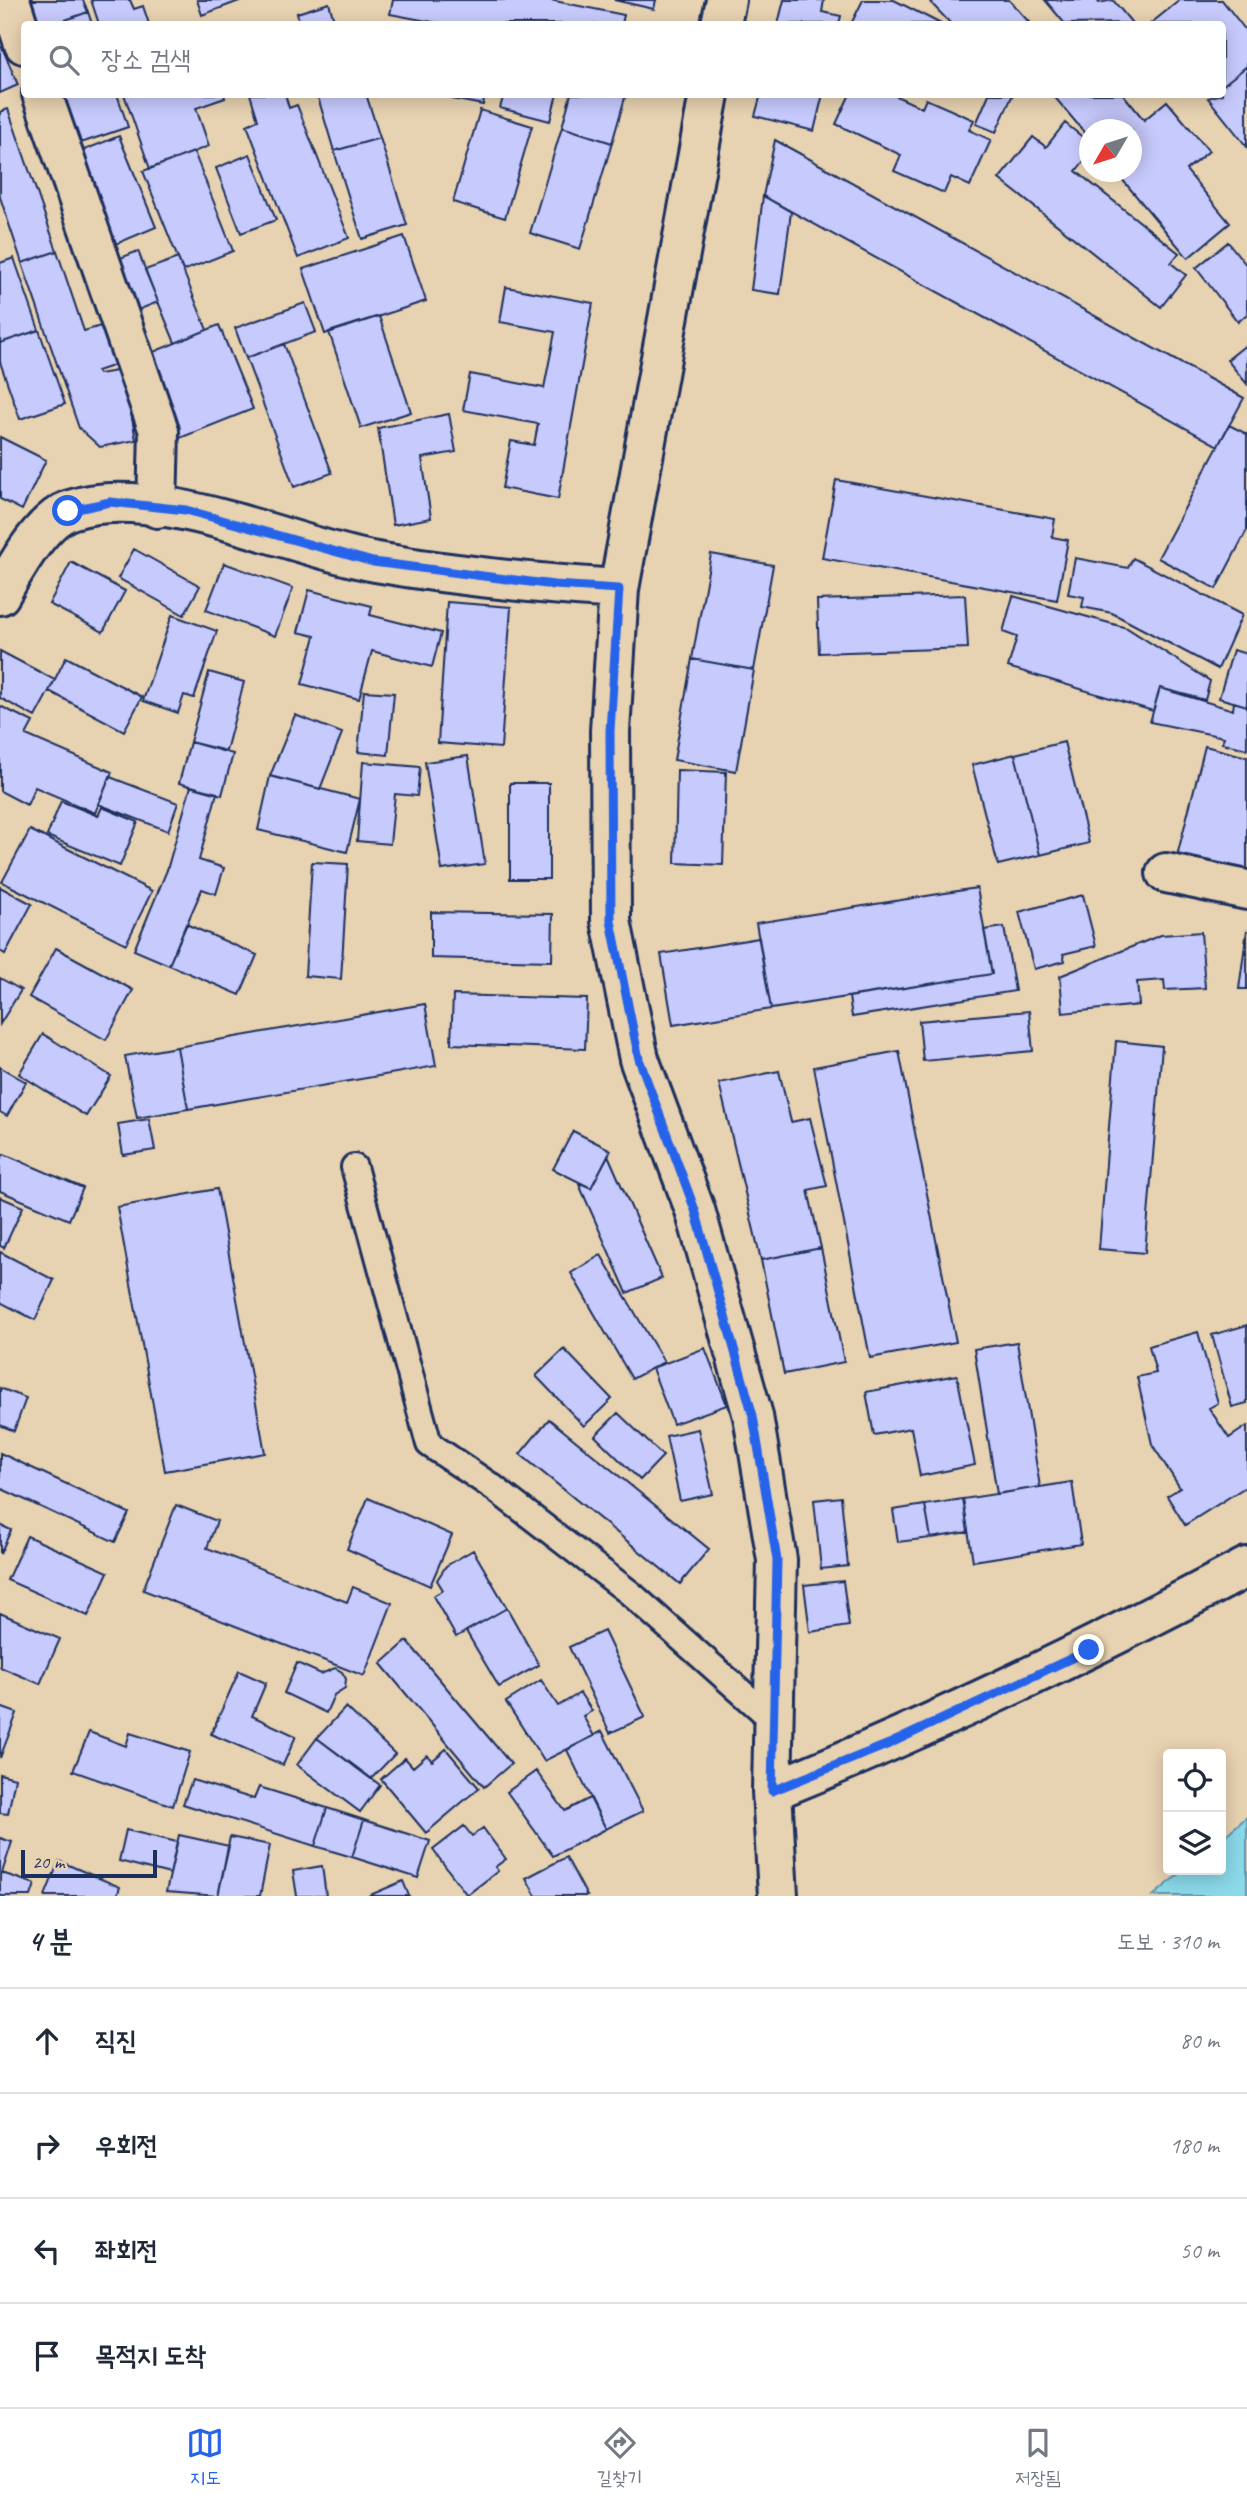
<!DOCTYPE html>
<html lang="ko">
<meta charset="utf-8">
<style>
:root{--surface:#fff;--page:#f2f2f3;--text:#1f2937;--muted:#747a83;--line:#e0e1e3;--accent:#2563eb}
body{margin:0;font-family:Caveat,"Poor Story",sans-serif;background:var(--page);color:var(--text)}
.controls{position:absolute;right:21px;bottom:21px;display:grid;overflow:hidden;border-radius:7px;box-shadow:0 4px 18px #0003}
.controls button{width:63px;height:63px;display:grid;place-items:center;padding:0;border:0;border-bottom:2px solid var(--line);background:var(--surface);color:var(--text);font:35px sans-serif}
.compass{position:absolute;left:1079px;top:119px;width:63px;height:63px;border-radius:50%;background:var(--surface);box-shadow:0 4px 18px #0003;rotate:231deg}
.scale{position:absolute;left:21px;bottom:18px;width:136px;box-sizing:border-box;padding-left:7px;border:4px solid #1b2f5e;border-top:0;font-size:19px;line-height:24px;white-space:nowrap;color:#1b2f5e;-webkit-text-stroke:5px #e7d2b1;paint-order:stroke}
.stop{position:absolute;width:21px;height:21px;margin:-16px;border:5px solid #2563eb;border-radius:50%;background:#fff}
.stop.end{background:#2563eb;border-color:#fff;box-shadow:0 2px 7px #0008}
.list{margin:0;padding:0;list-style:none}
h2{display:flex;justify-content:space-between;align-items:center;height:91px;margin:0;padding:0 28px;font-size:30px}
h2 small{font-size:23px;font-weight:400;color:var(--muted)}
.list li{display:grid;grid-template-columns:46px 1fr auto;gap:21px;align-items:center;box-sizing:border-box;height:105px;padding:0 28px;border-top:2px solid var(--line)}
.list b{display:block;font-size:26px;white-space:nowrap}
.list em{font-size:23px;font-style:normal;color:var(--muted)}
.icon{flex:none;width:38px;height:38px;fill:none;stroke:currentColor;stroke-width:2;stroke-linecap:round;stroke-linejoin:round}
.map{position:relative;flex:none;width:1247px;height:1896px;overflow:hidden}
.search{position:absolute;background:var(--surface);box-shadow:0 4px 18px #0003;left:21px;right:21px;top:21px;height:77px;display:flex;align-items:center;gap:18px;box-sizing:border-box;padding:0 24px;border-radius:7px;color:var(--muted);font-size:26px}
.sheet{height:511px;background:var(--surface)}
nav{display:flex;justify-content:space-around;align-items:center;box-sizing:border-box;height:98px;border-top:2px solid var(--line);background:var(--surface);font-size:19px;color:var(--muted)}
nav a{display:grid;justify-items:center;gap:4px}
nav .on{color:var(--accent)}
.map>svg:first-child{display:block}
.water{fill:#8ad8e8;stroke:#5e94b1;stroke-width:2}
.building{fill:#c7cafc;stroke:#1b2f5e;stroke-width:2}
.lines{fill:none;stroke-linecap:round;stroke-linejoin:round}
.lane-casing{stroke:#1b2f5e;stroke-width:30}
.street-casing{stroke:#1b2f5e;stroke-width:44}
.secondary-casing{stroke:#1b2f5e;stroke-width:44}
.lane{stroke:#e7d2b1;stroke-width:24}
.street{stroke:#e7d2b1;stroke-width:38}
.secondary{stroke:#e7d2b1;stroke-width:38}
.route{stroke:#2563eb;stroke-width:9}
</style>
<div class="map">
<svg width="1247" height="1896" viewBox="0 0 1247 1896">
<rect width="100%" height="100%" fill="#e7d2b1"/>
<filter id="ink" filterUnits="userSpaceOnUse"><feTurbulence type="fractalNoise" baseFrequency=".0143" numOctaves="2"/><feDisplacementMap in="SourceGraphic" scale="14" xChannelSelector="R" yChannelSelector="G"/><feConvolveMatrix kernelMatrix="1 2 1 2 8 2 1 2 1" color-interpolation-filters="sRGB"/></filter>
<g filter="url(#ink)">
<path class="water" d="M 1247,1817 L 1247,1896 L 1153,1896 L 1184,1870 L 1221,1870 L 1221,1839 Z"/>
<path class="building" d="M 21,0 L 83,0 L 88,12 L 54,24 L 29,24 Z
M 91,0 L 130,0 L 134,9 L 143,6 L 149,24 L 99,24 Z
M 197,0 L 242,0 L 202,15 Z
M 393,0 L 550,0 L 624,15 L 622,24 L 443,24 L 390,14 Z
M 614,0 L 656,0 L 654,9 Z
M 784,0 L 824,0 L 822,12 L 841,16 L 839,24 L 778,24 Z
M 863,0 L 894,0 L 941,24 L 856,24 L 852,22 Z
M 934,0 L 1009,0 L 1029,22 L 1026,24 L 951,24 L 931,3 Z
M 1045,0 L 1097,0 L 1099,3 L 1113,0 L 1132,23 L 1065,24 Z
M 1180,0 L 1222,0 L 1247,32 L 1247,66 L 1222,86 L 1222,24 L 1150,24 Z
M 329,3 L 335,24 L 300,24 L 297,13 Z
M 88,12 L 92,24 L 54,24 Z
M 2,47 L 18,85 L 0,93 L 0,48 Z
M 1247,66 L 1247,147 L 1208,98 L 1222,94 L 1222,86 Z
M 54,94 L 117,94 L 128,127 L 72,146 Z
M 124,94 L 224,94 L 225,98 L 196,108 L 209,146 L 150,169 Z
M 250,94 L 285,94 L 289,108 L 297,105 L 349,238 L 298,258 L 247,125 L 258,120 Z
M 317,94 L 366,94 L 380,138 L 334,151 Z
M 453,94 L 485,94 L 483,105 L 452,99 Z
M 504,94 L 557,94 L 550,121 L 500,108 Z
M 571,94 L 626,94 L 612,143 L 562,127 Z
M 761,94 L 823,94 L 814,131 L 755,116 Z
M 850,94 L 892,94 L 922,108 L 926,99 L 974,120 L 969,130 L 991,140 L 970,186 L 951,177 L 944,193 L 894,171 L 901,155 L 836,124 Z
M 989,94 L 1013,94 L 996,132 L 976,124 Z
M 1052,94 L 1123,94 L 1144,120 L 1167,101 L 1209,151 L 1186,170 L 1230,223 L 1188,258 L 1116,172 L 1132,172 L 1132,130 L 1090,130 L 1090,139 Z
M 8,109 L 57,251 L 22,263 L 0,197 L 0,112 Z
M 480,110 L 532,126 L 505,218 L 453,202 Z
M 1065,123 L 1090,143 L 1090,153 L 1076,171 L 1179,253 L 1171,263 L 1186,275 L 1161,307 L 999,179 L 1033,137 L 1046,147 Z
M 562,127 L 612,143 L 580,249 L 530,233 Z
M 119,136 L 156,227 L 116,244 L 79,152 Z
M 380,138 L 407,225 L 362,239 L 334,151 Z
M 775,140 L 1244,398 L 1218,446 L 763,196 Z
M 194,152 L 233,251 L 183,271 L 143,171 Z
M 250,154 L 276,220 L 241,233 L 216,168 Z
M 763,196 L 791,212 L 780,294 L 751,290 Z
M 404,236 L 426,301 L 325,334 L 303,269 Z
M 1228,242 L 1247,266 L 1247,314 L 1238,322 L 1196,268 Z
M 57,251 L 84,331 L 104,325 L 118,364 L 97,371 L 99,374 L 123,370 L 136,440 L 100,447 L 79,428 L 22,263 Z
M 138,251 L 158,302 L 133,312 L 113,261 Z
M 14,258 L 39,330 L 0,343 L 0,263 Z
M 178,258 L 207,330 L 175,343 L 145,270 Z
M 506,287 L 593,303 L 558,499 L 502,488 L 511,441 L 534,445 L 538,424 L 463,410 L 470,374 L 544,388 L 555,332 L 500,322 Z
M 305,303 L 316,332 L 246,358 L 235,328 Z
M 379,316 L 411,412 L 361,428 L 329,332 Z
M 219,325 L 253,409 L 180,438 L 146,355 Z
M 39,330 L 65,404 L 20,419 L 0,362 L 0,343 Z
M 284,344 L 332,473 L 294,487 L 246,358 Z
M 1247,344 L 1247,384 L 1227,360 Z
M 449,414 L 456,452 L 422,458 L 431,518 L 393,525 L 378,428 Z
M 1229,425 L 1247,434 L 1247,530 L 1216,589 L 1158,558 Z
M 0,437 L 46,460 L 22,510 L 0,499 Z
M 836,480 L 1055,519 L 1052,537 L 1068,540 L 1057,600 L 822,558 Z
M 134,549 L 200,586 L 184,615 L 118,578 Z
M 711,554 L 773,565 L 754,670 L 692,659 Z
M 1075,558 L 1128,568 L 1133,558 L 1242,615 L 1218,669 L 1112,613 L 1082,607 L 1084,597 L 1068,594 Z
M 71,562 L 125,591 L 103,632 L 49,604 Z
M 224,563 L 293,588 L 275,636 L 206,610 Z
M 309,590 L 372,606 L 370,615 L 441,633 L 432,667 L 372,651 L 359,699 L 302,684 L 315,636 L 298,632 Z
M 965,595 L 968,648 L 819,653 L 817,600 Z
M 1013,596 L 1127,628 L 1210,681 L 1205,700 L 1160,688 L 1153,711 L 1008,667 L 1017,637 L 1003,632 Z
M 447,602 L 511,607 L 501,748 L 438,743 Z
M 172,615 L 217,631 L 194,698 L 184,695 L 178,713 L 143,701 Z
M 1233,650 L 1247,654 L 1247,706 L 1219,698 Z
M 0,651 L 55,680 L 35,717 L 0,698 Z
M 66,657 L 142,697 L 124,731 L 49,691 Z
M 692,659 L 754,670 L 736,771 L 674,760 Z
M 209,672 L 244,682 L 226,751 L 190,742 Z
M 1160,688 L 1233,710 L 1234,702 L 1247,706 L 1247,749 L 1222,743 L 1224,737 L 1150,722 Z
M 364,691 L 394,693 L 388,755 L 358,752 Z
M 0,706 L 33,722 L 26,735 L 112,772 L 95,813 L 35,787 L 27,805 L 0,791 Z
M 295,715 L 342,733 L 320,789 L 270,776 Z
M 190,742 L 233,754 L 222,795 L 179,783 Z
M 1064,742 L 1089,843 L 1040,855 L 1015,754 Z
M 1205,746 L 1247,757 L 1247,874 L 1177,856 Z
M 1015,754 L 1040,855 L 998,865 L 972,765 Z
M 468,756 L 485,864 L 442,870 L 425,762 Z
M 363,762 L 420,767 L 417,796 L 395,794 L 390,844 L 357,841 Z
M 677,770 L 726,772 L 723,865 L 675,863 Z
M 270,776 L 360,799 L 347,852 L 258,830 Z
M 110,777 L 178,803 L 168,831 L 98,804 Z
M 510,783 L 549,783 L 549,879 L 510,879 Z
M 191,786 L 217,793 L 199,860 L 224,868 L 216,894 L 202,889 L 169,965 L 134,950 L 167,870 Z
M 61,801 L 98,816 L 102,807 L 138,822 L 120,866 L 47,836 Z
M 30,830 L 152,891 L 126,944 L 2,882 Z
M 312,862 L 348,864 L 341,979 L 305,976 Z
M 0,887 L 32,904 L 5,954 L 0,951 Z
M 977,888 L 992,974 L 771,1009 L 756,923 Z
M 1083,895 L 1096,946 L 1063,954 L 1065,961 L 1034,969 L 1019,912 Z
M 431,912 L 553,914 L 552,961 L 431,958 Z
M 186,924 L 257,955 L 240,995 L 169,965 Z
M 1004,927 L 1015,991 L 852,1017 L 849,997 L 992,974 L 984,930 Z
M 1247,930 L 1247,989 L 1239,989 Z
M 1201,932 L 1205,988 L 1165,990 L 1164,980 L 1137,982 L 1139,1005 L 1063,1013 L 1060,976 L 1161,935 Z
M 759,938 L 771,1009 L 673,1025 L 661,954 Z
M 56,948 L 133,990 L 106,1040 L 29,997 Z
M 0,978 L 21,990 L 0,1024 Z
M 453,995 L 587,999 L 585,1049 L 451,1044 Z
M 425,1004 L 436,1066 L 188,1109 L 177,1047 Z
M 1029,1011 L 1033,1051 L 923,1061 L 919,1021 Z
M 43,1034 L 111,1076 L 86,1116 L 19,1074 Z
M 1116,1041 L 1162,1046 L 1145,1253 L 1099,1249 Z
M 177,1047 L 188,1109 L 137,1118 L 125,1056 Z
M 899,1051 L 956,1342 L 870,1358 L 814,1067 Z
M 0,1067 L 26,1082 L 7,1116 L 0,1112 Z
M 779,1071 L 791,1122 L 810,1118 L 827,1186 L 808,1190 L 821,1248 L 761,1260 L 719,1083 Z
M 149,1119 L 155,1150 L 123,1155 L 118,1124 Z
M 573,1131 L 611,1150 L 591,1188 L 553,1169 Z
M 4,1154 L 83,1188 L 69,1220 L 0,1191 L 0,1160 Z
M 608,1155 L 662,1278 L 627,1293 L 578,1182 L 591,1188 Z
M 217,1189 L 265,1453 L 165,1471 L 117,1207 Z
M 0,1197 L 23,1207 L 4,1248 L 0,1246 Z
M 821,1248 L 844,1362 L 784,1374 L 761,1260 Z
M 0,1252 L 54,1280 L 35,1320 L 0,1302 Z
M 601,1255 L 664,1362 L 632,1379 L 571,1273 Z
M 1247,1325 L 1247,1403 L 1232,1407 L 1212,1335 Z
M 1198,1332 L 1218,1403 L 1209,1408 L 1229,1438 L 1247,1426 L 1247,1486 L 1185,1525 L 1167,1496 L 1180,1488 L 1152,1444 L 1137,1377 L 1156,1373 L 1149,1346 Z
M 1017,1342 L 1040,1487 L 997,1494 L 974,1349 Z
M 705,1348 L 727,1405 L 673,1424 L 652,1368 Z
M 564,1349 L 612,1399 L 584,1426 L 536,1376 Z
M 957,1375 L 975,1465 L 920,1476 L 911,1428 L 874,1435 L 866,1392 Z
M 0,1388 L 26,1398 L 14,1431 L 0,1425 Z
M 618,1413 L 663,1456 L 640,1480 L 595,1436 Z
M 549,1419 L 709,1549 L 680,1584 L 520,1454 Z
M 698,1429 L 713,1494 L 680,1501 L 666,1436 Z
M 0,1453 L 129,1513 L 115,1542 L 0,1488 Z
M 1072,1482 L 1081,1544 L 973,1561 L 963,1499 Z
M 841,1497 L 848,1566 L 821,1569 L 814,1500 Z
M 368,1498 L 452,1535 L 430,1586 L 347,1549 Z
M 963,1499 L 968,1532 L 931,1538 L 925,1505 Z
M 176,1505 L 217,1521 L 207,1548 L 347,1602 L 353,1587 L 392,1603 L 364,1676 L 143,1590 Z
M 925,1505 L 931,1538 L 898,1542 L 893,1510 Z
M 0,1525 L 11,1530 L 0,1554 Z
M 27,1536 L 108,1572 L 88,1616 L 7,1580 Z
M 473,1550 L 507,1608 L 456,1637 L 433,1596 L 443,1590 L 437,1580 L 446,1566 Z
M 843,1581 L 849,1626 L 810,1632 L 804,1585 Z
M 507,1608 L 539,1665 L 499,1687 L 466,1631 Z
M 0,1613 L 60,1639 L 40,1684 L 0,1667 Z
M 604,1631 L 645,1717 L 610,1733 L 569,1647 Z
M 407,1641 L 511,1764 L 484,1787 L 381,1664 Z
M 297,1663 L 321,1674 L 335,1668 L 342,1672 L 346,1679 L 345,1688 L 334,1695 L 326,1713 L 284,1693 Z
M 239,1671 L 266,1683 L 252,1716 L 296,1736 L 283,1765 L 211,1734 Z
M 541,1680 L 558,1706 L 580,1693 L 592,1711 L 583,1716 L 594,1736 L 544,1761 L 506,1702 Z
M 0,1707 L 17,1713 L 0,1758 Z
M 346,1707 L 395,1754 L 371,1779 L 317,1738 Z
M 602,1731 L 643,1811 L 606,1829 L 567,1750 Z
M 89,1732 L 126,1746 L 130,1733 L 190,1752 L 173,1806 L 73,1771 Z
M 317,1738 L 380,1785 L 360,1812 L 297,1765 Z
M 446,1749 L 479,1788 L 426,1833 L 381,1779 L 405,1758 L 413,1767 L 427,1755 L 432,1761 Z
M 536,1771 L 565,1811 L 590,1798 L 606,1829 L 553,1856 L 507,1792 Z
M 0,1774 L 15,1778 L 8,1814 L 0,1813 Z
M 192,1780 L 254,1799 L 259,1787 L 327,1808 L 315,1846 L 183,1804 Z
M 327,1808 L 364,1820 L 352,1857 L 315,1846 Z
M 364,1820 L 430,1841 L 418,1878 L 352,1857 Z
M 464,1826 L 472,1836 L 483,1828 L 506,1859 L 495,1867 L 498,1871 L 467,1895 L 433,1850 Z
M 126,1830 L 177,1842 L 170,1874 L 119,1861 Z
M 179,1835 L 229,1846 L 218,1896 L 166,1892 Z
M 230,1837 L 270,1845 L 260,1896 L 218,1896 Z
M 0,1838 L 12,1842 L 2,1873 L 35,1884 L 31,1896 L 0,1896 Z
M 566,1857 L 587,1896 L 536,1896 L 526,1878 Z
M 59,1861 L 120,1887 L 117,1896 L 45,1896 Z
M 322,1866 L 326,1896 L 297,1896 L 293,1871 Z
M 403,1881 L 409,1896 L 368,1896 Z"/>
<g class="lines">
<defs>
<path id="lane" d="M 354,1167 L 429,1444 L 494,1488 L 630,1593 L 774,1721"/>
<path id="street" d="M 10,0 L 24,44
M 42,94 L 159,431 L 157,508
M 1166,873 L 1247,890"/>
<path id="secondary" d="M 721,24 L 726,0
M 709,94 L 619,589 L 610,731 L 611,921 L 639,1059 L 695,1210 L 753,1416 L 777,1560 L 772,1791 L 778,1896
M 0,595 C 15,569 41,520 70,510 C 156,481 289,547 376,562 C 456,576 538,584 619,589
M 772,1791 C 935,1725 1092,1649 1247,1567"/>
</defs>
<use href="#lane" class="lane-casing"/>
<use href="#street" class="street-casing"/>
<use href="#secondary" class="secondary-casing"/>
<use href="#lane" class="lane"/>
<use href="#street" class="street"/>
<use href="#secondary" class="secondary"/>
</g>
</g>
<g class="lines" filter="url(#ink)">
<path class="route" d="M 68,511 L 110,502 L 186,510 L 373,562 L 554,585 L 619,589 L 610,731 L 611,921 L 639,1059 L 695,1210 L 753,1416 L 777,1560 L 772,1791 L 889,1744 L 1089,1650"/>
</g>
</svg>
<div class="controls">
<button><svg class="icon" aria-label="locate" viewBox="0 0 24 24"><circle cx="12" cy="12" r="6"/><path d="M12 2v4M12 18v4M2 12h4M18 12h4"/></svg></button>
<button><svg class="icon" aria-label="layers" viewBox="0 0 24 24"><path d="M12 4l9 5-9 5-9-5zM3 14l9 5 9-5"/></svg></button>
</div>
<svg class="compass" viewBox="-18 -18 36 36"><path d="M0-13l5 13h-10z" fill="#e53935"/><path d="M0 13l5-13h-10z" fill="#747a83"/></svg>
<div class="scale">20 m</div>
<div class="stop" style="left:68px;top:511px"></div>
<div class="stop end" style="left:1089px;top:1650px"></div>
<div class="search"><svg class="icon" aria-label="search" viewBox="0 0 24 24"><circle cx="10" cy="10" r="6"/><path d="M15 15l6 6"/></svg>장소 검색</div>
</div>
<section class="sheet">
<h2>4 분<small>도보 · 310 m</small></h2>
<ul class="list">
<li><svg class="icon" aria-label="ahead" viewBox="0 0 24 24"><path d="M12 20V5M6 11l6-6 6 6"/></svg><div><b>직진</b></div><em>80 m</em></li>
<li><svg class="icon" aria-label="right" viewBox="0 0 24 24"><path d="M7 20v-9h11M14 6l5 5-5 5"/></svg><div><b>우회전</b></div><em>180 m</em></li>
<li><svg class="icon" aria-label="left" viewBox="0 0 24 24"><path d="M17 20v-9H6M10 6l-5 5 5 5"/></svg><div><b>좌회전</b></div><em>50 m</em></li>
<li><svg class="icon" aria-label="arrive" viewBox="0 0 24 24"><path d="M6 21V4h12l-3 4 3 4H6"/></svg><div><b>목적지 도착</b></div></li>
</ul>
</section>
<nav>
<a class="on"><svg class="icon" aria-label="map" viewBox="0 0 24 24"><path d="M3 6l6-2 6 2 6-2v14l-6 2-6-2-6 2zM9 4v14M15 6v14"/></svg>지도</a>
<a><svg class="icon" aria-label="directions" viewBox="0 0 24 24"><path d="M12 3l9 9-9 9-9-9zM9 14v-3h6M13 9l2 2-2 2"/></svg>길찾기</a>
<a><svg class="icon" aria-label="saved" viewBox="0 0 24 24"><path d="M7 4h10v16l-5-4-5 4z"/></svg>저장됨</a>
</nav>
